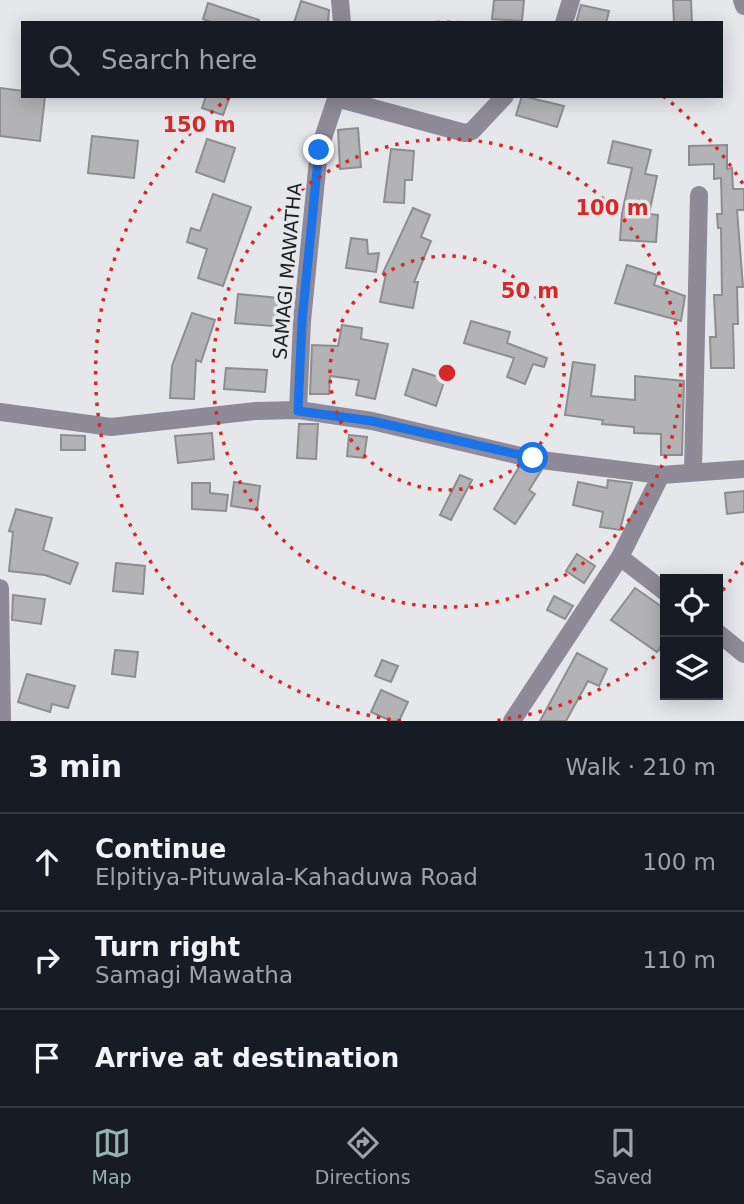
<!DOCTYPE html>
<meta charset="utf-8">
<style>
:root{--surface:#171b24;--page:#242831;--text:#f1f3f6;--muted:#9ea1a6;--line:#363941;--accent:#95b3ac}
body{margin:0;font-family:"DejaVu Sans",sans-serif;background:var(--page);color:var(--text)}
.controls{position:absolute;right:21px;bottom:21px;display:grid;overflow:hidden;border-radius:0px;box-shadow:0 4px 18px #0003}
.controls button{width:63px;height:63px;display:grid;place-items:center;padding:0;border:0;border-bottom:2px solid var(--line);background:var(--surface);color:var(--text);font:35px sans-serif}
.stop{position:absolute;width:21px;height:21px;margin:-16px;border:5px solid #1a73e8;border-radius:50%;background:#fff}
.stop.end{background:#1a73e8;border-color:#fff;box-shadow:0 2px 7px #0008}
.list{margin:0;padding:0;list-style:none}
h2{display:flex;justify-content:space-between;align-items:center;height:91px;margin:0;padding:0 28px;font-size:30px}
h2 small{font-size:23px;font-weight:400;color:var(--muted)}
.list li{display:grid;grid-template-columns:46px 1fr auto;gap:21px;align-items:center;box-sizing:border-box;height:98px;padding:0 28px;border-top:2px solid var(--line)}
.list b{display:block;font-size:26px;white-space:nowrap}
.list p{margin:0;font-size:23px;white-space:nowrap;color:var(--muted)}
.list em{font-size:23px;font-style:normal;color:var(--muted)}
.icon{flex:none;width:38px;height:38px;fill:none;stroke:currentColor;stroke-width:2;stroke-linecap:round;stroke-linejoin:round}
.map{position:relative;flex:none;width:744px;height:721px;overflow:hidden}
.search{position:absolute;background:var(--surface);box-shadow:0 4px 18px #0003;left:21px;right:21px;top:21px;height:77px;display:flex;align-items:center;gap:18px;box-sizing:border-box;padding:0 24px;border-radius:0px;color:var(--muted);font-size:26px}
.sheet{height:385px;background:var(--surface)}
nav{display:flex;justify-content:space-around;align-items:center;box-sizing:border-box;height:98px;border-top:2px solid var(--line);background:var(--surface);font-size:19px;color:var(--muted)}
nav a{display:grid;justify-items:center;gap:4px}
nav .on{color:var(--accent)}
.map>svg:first-child{display:block}
.building{fill:#b3b2b5;stroke:#8e8d90;stroke-width:2}
.lines{fill:none;stroke-linecap:round;stroke-linejoin:round}
.minor{stroke:#8e8a97;stroke-width:18}
.tertiary{stroke:#8e8a97;stroke-width:18}
.route{stroke:#1a73e8;stroke-width:9}
.ring{fill:none;stroke:#d62828;stroke-width:3.5;stroke-dasharray:3.5 7}
.labels{text-anchor:middle;stroke-width:7;stroke-linejoin:round;paint-order:stroke}
.street-label{font-size:19px;fill:#1d1d1e;stroke:#e6e7eb}
.centre{fill:#d62828;stroke:#e6e7eb;stroke-width:3.5}
.ring-label{font-size:21px;text-anchor:middle;font-weight:bold;fill:#d62828;stroke:#e6e7eb;stroke-width:7;stroke-linejoin:round;paint-order:stroke}
</style>
<div class="map">
<svg width="744" height="721" viewBox="0 0 744 721">
<rect width="100%" height="100%" fill="#e6e7eb"/>
<path class="building" d="M 494,0 L 524,0 L 522,21 L 492,19 Z
M 673,0 L 691,0 L 692,23 L 674,23 Z
M 301,1 L 329,10 L 328,23 L 294,23 Z
M 208,3 L 259,20 L 259,23 L 213,23 L 203,19 Z
M 581,5 L 609,11 L 606,23 L 576,23 Z
M 0,88 L 23,91 L 23,96 L 45,96 L 40,141 L 0,136 Z
M 206,96 L 230,96 L 223,115 L 202,108 Z
M 522,96 L 564,106 L 557,127 L 516,115 Z
M 358,128 L 361,167 L 340,169 L 338,130 Z
M 92,136 L 138,141 L 134,178 L 88,173 Z
M 207,139 L 235,148 L 224,182 L 196,172 Z
M 613,141 L 651,150 L 645,174 L 657,176 L 649,214 L 658,215 L 656,242 L 620,240 L 622,213 L 632,168 L 608,163 Z
M 727,145 L 727,169 L 732,168 L 733,189 L 744,189 L 744,210 L 737,210 L 743,287 L 737,287 L 738,324 L 733,324 L 734,368 L 711,368 L 710,337 L 716,337 L 714,295 L 722,295 L 721,228 L 718,228 L 717,214 L 722,214 L 721,178 L 714,179 L 714,164 L 689,165 L 689,146 Z
M 391,149 L 414,151 L 412,180 L 405,180 L 404,203 L 384,202 Z
M 213,194 L 251,207 L 223,286 L 198,278 L 207,249 L 187,242 L 191,228 L 200,231 Z
M 413,208 L 430,215 L 421,237 L 431,241 L 414,282 L 418,282 L 413,308 L 380,302 L 386,274 L 383,273 Z
M 351,238 L 367,240 L 368,254 L 379,253 L 376,272 L 346,268 Z
M 627,265 L 657,275 L 654,285 L 685,296 L 681,321 L 615,303 Z
M 238,294 L 288,299 L 285,327 L 235,323 Z
M 192,313 L 215,320 L 201,362 L 196,360 L 194,399 L 170,398 L 172,366 Z
M 471,321 L 510,332 L 507,343 L 547,358 L 544,367 L 533,364 L 525,384 L 507,377 L 514,358 L 464,343 Z
M 342,325 L 362,328 L 361,339 L 388,344 L 375,399 L 356,395 L 359,380 L 330,376 L 329,394 L 310,394 L 312,345 L 338,346 Z
M 573,362 L 595,365 L 591,396 L 635,400 L 635,376 L 684,381 L 682,455 L 661,455 L 661,434 L 634,433 L 634,427 L 602,424 L 603,420 L 565,415 Z
M 226,368 L 267,370 L 265,392 L 224,389 Z
M 413,369 L 445,379 L 436,406 L 405,395 Z
M 299,424 L 318,424 L 316,459 L 297,458 Z
M 212,433 L 214,459 L 178,463 L 175,436 Z
M 61,435 L 85,436 L 85,450 L 61,450 Z
M 349,435 L 367,437 L 364,458 L 347,456 Z
M 519,467 L 541,471 L 529,490 L 535,494 L 515,524 L 494,509 Z
M 460,475 L 472,480 L 451,520 L 440,515 Z
M 608,480 L 632,483 L 620,530 L 600,527 L 603,512 L 573,505 L 578,482 L 607,488 Z
M 234,482 L 260,486 L 257,510 L 231,506 Z
M 192,483 L 210,483 L 210,493 L 228,495 L 226,511 L 192,509 Z
M 744,491 L 744,512 L 727,514 L 725,493 Z
M 16,509 L 52,518 L 43,550 L 78,563 L 70,584 L 45,575 L 9,571 L 13,532 L 9,531 Z
M 577,554 L 595,566 L 584,583 L 566,571 Z
M 116,563 L 145,566 L 143,594 L 113,591 Z
M 635,588 L 665,609 L 665,639 L 657,652 L 611,620 Z
M 13,595 L 45,599 L 41,624 L 12,620 Z
M 554,596 L 573,606 L 565,619 L 547,610 Z
M 115,650 L 138,652 L 135,677 L 112,674 Z
M 577,653 L 607,669 L 599,686 L 588,681 L 566,721 L 540,721 Z
M 382,660 L 398,666 L 391,682 L 375,676 Z
M 27,674 L 75,686 L 68,708 L 52,704 L 50,712 L 18,702 Z
M 381,690 L 408,702 L 399,721 L 391,721 L 371,712 Z"/>
<g class="lines">
<path class="minor" d="M 340,0 L 342,23
M 742,0 L 744,6
M 564,23 L 571,0
M 336,98 L 465,133 L 472,131 L 505,96
M 298,410 L 302,321 L 319,150 L 337,96
M 693,472 L 699,195
M 620,557 L 665,592
M 0,588 L 2,721
M 718,633 L 744,654
M 512,721 L 620,557 L 661,475"/>
<path class="tertiary" d="M 0,412 L 111,427 L 256,411 L 298,410 L 372,421 L 533,459 L 661,475 L 744,469"/>
</g>
<g class="lines">
<path class="route" d="M 319,150 L 302,321 L 298,411 L 372,421 L 533,458"/>
</g>
<g class="ring">
<circle cx="447" cy="373" r="117"/>
<circle cx="447" cy="373" r="234"/>
<path d="M743 562A351 351 0 0 1 718 596M663 650A351 351 0 0 1 493 721M401 721A351 351 0 0 1 231 96M426 23A351 351 0 0 1 468 23M663 96A351 351 0 0 1 743 184"/>
</g>
<g class="labels">
<g class="street-label">
<text transform="translate(287 271) rotate(-85)" y="7">SAMAGI MAWATHA</text>
</g>
</g>
<circle cx="447" cy="373" r="10" class="centre"/>
<g class="ring-label">
<text x="199" y="132">150 m</text>
<text x="612" y="215">100 m</text>
<text x="530" y="298">50 m</text>
</g>
</svg>
<div class="controls">
<button><svg class="icon" aria-label="locate" viewBox="0 0 24 24"><circle cx="12" cy="12" r="6"/><path d="M12 2v4M12 18v4M2 12h4M18 12h4"/></svg></button>
<button><svg class="icon" aria-label="layers" viewBox="0 0 24 24"><path d="M12 4l9 5-9 5-9-5zM3 14l9 5 9-5"/></svg></button>
</div>
<div class="stop" style="left:533px;top:458px"></div>
<div class="stop end" style="left:319px;top:150px"></div>
<div class="search"><svg class="icon" aria-label="search" viewBox="0 0 24 24"><circle cx="10" cy="10" r="6"/><path d="M15 15l6 6"/></svg>Search here</div>
</div>
<section class="sheet">
<h2>3 min<small>Walk · 210 m</small></h2>
<ul class="list">
<li><svg class="icon" aria-label="ahead" viewBox="0 0 24 24"><path d="M12 20V5M6 11l6-6 6 6"/></svg><div><b>Continue</b><p>Elpitiya-Pituwala-Kahaduwa Road</p></div><em>100 m</em></li>
<li><svg class="icon" aria-label="right" viewBox="0 0 24 24"><path d="M7 20v-9h11M14 6l5 5-5 5"/></svg><div><b>Turn right</b><p>Samagi Mawatha</p></div><em>110 m</em></li>
<li><svg class="icon" aria-label="arrive" viewBox="0 0 24 24"><path d="M6 21V4h12l-3 4 3 4H6"/></svg><div><b>Arrive at destination</b></div></li>
</ul>
</section>
<nav>
<a class="on"><svg class="icon" aria-label="map" viewBox="0 0 24 24"><path d="M3 6l6-2 6 2 6-2v14l-6 2-6-2-6 2zM9 4v14M15 6v14"/></svg>Map</a>
<a><svg class="icon" aria-label="directions" viewBox="0 0 24 24"><path d="M12 3l9 9-9 9-9-9zM9 14v-3h6M13 9l2 2-2 2"/></svg>Directions</a>
<a><svg class="icon" aria-label="saved" viewBox="0 0 24 24"><path d="M7 4h10v16l-5-4-5 4z"/></svg>Saved</a>
</nav>
